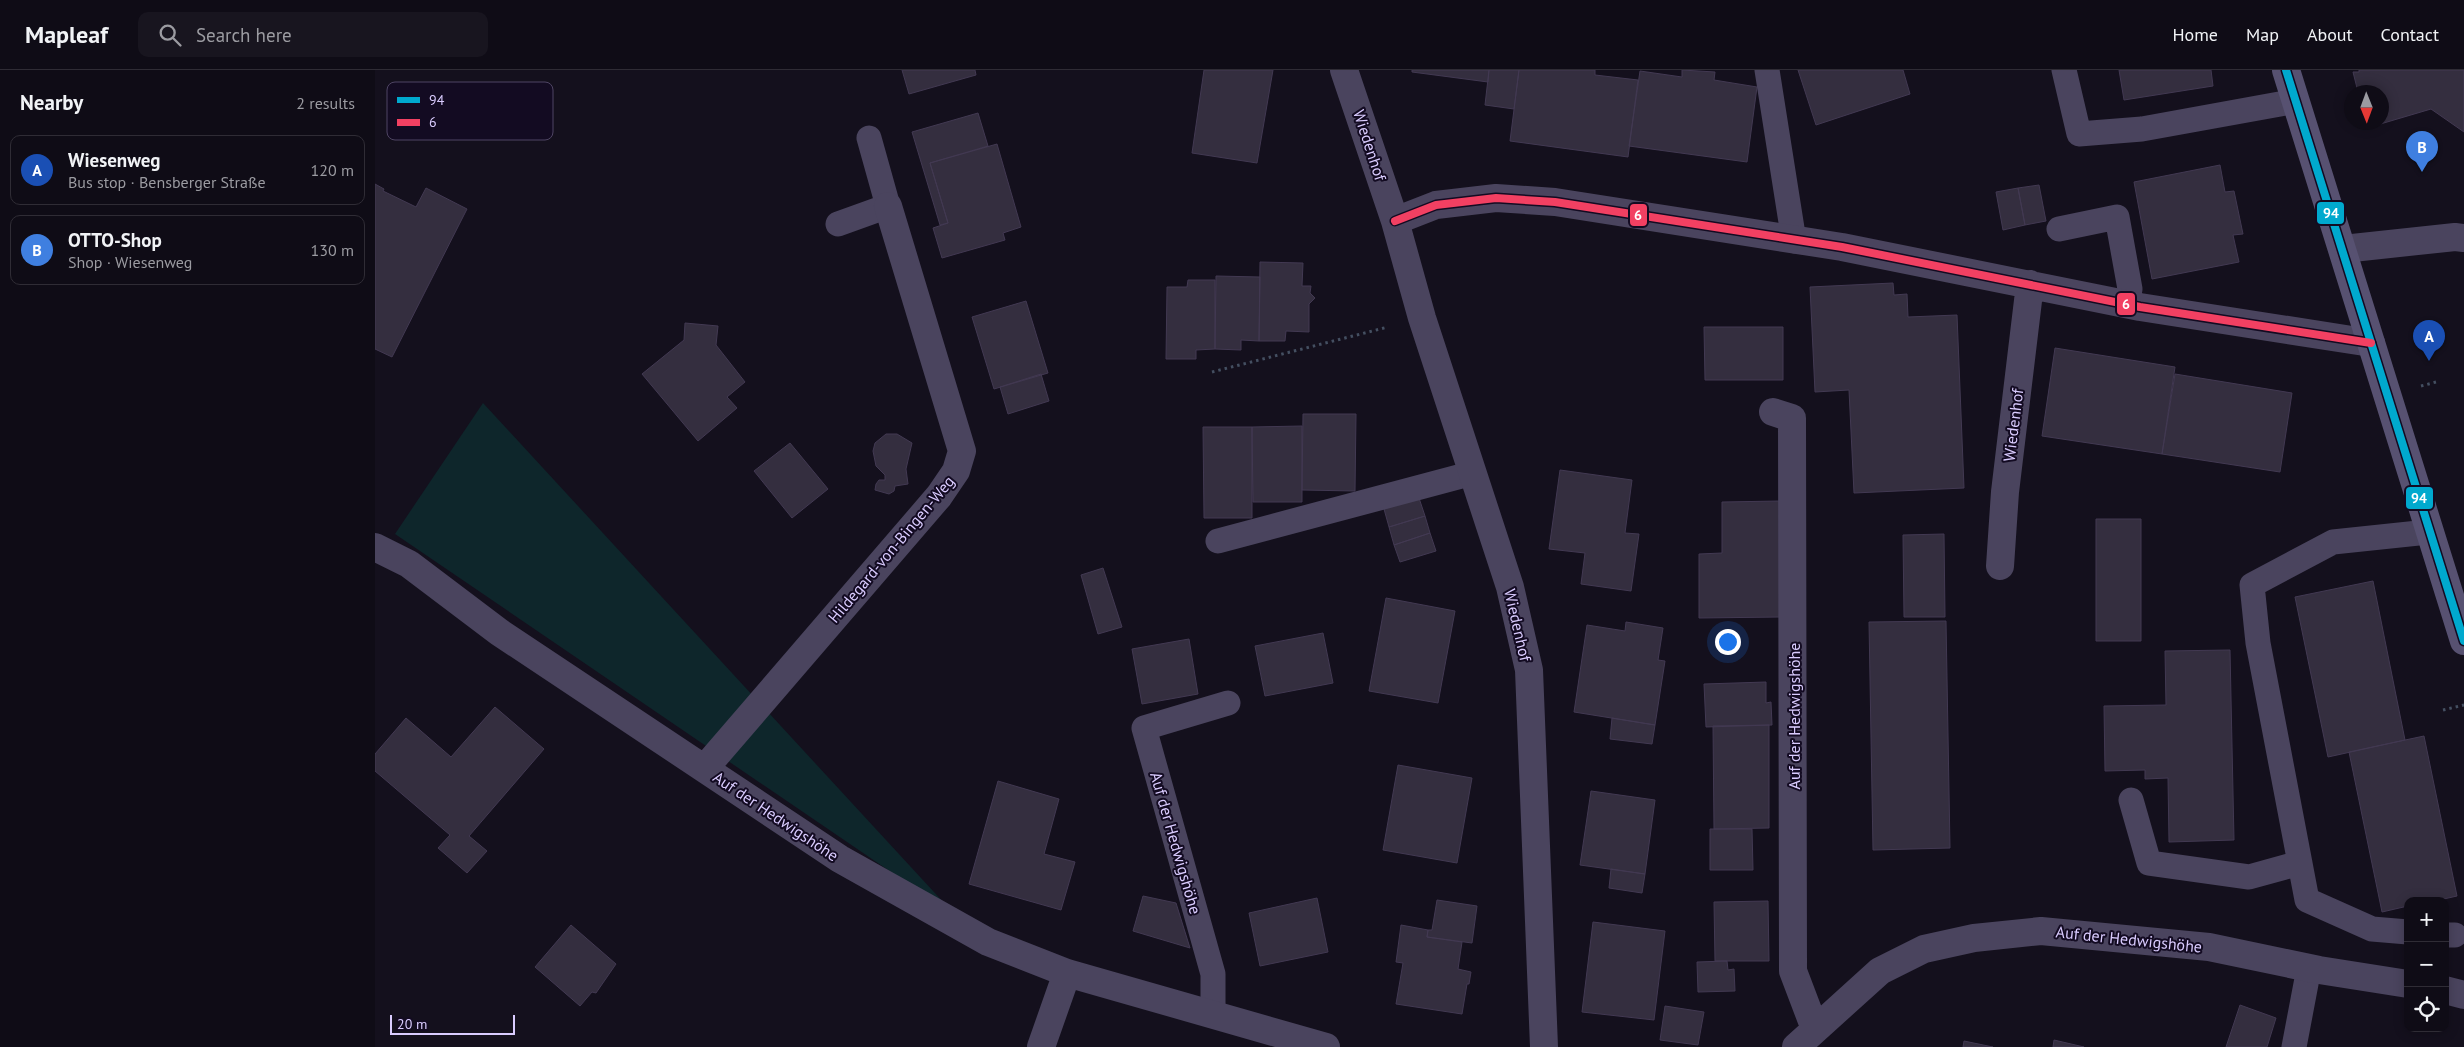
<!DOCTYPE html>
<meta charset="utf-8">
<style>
:root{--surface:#0f0c16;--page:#18151f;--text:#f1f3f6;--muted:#9b9ba1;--line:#2f2c35;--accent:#1a73e8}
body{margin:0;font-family:"PT Sans",sans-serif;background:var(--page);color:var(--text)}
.controls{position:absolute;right:15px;bottom:15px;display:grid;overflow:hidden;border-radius:10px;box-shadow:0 2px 12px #0003}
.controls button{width:45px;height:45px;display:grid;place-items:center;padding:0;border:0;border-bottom:1px solid var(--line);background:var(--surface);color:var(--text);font:25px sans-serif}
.compass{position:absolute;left:1969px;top:15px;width:45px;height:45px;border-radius:50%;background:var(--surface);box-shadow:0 2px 12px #0003;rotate:179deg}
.scale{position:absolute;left:15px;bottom:12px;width:125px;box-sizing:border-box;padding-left:5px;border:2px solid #daccff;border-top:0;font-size:14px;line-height:18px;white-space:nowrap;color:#daccff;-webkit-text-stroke:4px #130b22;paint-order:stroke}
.you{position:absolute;left:1352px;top:571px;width:18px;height:18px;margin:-12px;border:4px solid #fff;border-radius:50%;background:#1a73e8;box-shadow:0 0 0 8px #1a73e833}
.badge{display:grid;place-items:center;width:32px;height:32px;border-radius:50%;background:var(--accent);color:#fff;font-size:16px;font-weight:700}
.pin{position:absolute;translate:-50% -41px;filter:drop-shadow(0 1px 2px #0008)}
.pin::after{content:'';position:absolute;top:26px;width:18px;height:15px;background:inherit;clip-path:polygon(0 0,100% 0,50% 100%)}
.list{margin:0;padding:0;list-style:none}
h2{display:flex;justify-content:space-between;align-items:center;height:65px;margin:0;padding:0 20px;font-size:21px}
h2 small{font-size:16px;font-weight:400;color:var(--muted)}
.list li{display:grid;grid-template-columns:32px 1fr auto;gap:15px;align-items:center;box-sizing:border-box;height:70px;margin:0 10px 10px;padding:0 10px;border:1px solid var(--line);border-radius:10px}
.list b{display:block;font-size:19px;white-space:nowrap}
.list p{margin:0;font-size:16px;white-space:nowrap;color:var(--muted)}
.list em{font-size:16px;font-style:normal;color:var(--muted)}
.icon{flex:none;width:28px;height:28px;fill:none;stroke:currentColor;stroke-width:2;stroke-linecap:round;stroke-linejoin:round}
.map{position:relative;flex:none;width:2089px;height:977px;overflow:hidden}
header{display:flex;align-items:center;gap:30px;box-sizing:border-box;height:70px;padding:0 25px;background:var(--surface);border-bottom:1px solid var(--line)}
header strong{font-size:24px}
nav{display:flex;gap:28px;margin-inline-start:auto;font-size:18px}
.search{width:350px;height:45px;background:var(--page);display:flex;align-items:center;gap:12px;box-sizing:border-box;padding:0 18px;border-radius:10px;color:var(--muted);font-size:19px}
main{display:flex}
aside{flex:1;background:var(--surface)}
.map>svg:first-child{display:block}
.green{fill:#0e262b}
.building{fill:#342e3f;stroke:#423952}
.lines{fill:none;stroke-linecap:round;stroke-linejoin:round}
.path{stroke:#444f61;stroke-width:3;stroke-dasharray:2.5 4;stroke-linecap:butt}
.lane{stroke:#4a445e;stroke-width:25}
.street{stroke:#4a445e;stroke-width:28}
.secondary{stroke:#575171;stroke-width:28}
.bus-1-casing{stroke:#130b22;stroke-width:11}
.bus-2-casing{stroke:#130b22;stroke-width:11}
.bus-1{stroke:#00a9ce;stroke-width:8}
.bus-2{stroke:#f24062;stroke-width:8}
.labels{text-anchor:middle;stroke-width:4;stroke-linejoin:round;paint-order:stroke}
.street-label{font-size:16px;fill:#daccff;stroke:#130b22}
.key{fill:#130b22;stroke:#4f4564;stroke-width:1}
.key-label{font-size:14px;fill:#daccff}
.line-badge{stroke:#130b22;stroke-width:2}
.badge-label{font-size:14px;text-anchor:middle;font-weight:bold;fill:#fff}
</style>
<header>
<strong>Mapleaf</strong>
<div class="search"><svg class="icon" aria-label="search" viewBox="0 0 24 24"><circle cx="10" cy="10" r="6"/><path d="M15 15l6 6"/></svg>Search here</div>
<nav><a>Home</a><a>Map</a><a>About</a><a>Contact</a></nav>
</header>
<main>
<aside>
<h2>Nearby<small>2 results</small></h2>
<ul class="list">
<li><span class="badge" style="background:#1a4fb4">A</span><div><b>Wiesenweg</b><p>Bus stop · Bensberger Straße</p></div><em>120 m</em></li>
<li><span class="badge" style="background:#3f7fe0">B</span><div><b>OTTO-Shop</b><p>Shop · Wiesenweg</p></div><em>130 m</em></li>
</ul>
</aside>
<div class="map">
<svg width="2089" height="977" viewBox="0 0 2089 977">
<rect width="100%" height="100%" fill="#14101d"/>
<path class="green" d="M 108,333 L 582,847 L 20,464 Z"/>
<path class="building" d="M 527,0 L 600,0 L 601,5 L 534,24 Z
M 829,0 L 898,0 L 882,93 L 817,83 Z
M 1037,0 L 1114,0 L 1113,12 L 1037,2 Z
M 1114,0 L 1144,0 L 1139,39 L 1110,35 Z
M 1144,0 L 1220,0 L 1220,5 L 1263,10 L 1253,87 L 1135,71 Z
M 1307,0 L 1340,2 L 1339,10 L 1382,17 L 1372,92 L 1254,76 L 1265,1 L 1307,7 Z
M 1423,0 L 1528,0 L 1535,24 L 1441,55 Z
M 1744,0 L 1836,0 L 1838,16 L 1749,30 Z
M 1984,0 L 2089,0 L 2089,62 L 2056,39 L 2002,55 L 2002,52 L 2006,52 L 2006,22 L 1983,22 L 1978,2 L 1984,2 Z
M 603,43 L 613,76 L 555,93 L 573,153 L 565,155 L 537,62 Z
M 622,74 L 646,157 L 628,163 L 630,170 L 567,188 L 558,158 L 573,153 L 555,93 Z
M 1845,95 L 1850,122 L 1859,121 L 1868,164 L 1858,165 L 1864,192 L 1777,209 L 1759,112 Z
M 0,114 L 9,119 L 8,121 L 41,137 L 51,118 L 92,139 L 17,287 L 0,279 Z
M 1664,115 L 1671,151 L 1650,155 L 1643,118 Z
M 1643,118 L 1650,155 L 1628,160 L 1621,122 Z
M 885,192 L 928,193 L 927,216 L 936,216 L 935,223 L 940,228 L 934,234 L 934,262 L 911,261 L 910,271 L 884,271 Z
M 841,206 L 885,207 L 884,271 L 866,270 L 866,280 L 840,279 Z
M 813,210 L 840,210 L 840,279 L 821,280 L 821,289 L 791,289 L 792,217 L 812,217 Z
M 1518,213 L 1519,225 L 1532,224 L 1533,247 L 1582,245 L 1589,418 L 1479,423 L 1474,320 L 1440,322 L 1435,217 Z
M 651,231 L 673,303 L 619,319 L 597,247 Z
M 310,253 L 343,256 L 341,275 L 370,312 L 352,327 L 362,338 L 323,371 L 267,304 L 309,270 Z
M 1329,257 L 1408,257 L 1408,310 L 1330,310 Z
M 1680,278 L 1800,297 L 1787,384 L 1667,366 Z
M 666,304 L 674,331 L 633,344 L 625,317 Z
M 1800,304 L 1917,323 L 1905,402 L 1787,384 Z
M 928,344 L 981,344 L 980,421 L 927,420 Z
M 927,356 L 927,432 L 878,432 L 877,357 Z
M 828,357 L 877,357 L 877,448 L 829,448 Z
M 511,364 L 522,364 L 537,373 L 531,399 L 533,414 L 520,416 L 519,421 L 514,424 L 500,420 L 501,414 L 504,410 L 510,410 L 510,405 L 501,396 L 498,381 L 500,373 Z
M 415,373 L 453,419 L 417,448 L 379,401 Z
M 1185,400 L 1257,410 L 1250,463 L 1264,464 L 1256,521 L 1206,514 L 1210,483 L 1174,479 Z
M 1044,428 L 1050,446 L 1014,457 L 1009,439 Z
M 1405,431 L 1406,547 L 1324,548 L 1324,484 L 1347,483 L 1347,432 Z
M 1050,446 L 1055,463 L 1019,475 L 1014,457 Z
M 1721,449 L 1766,449 L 1766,571 L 1721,571 Z
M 1055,463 L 1061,481 L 1025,492 L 1019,475 Z
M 1569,464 L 1570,547 L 1529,547 L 1528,465 Z
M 728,498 L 747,557 L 723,564 L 706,505 Z
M 1998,511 L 2030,670 L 1953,687 L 1920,527 Z
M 1011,528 L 1080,541 L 1063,633 L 994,621 Z
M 1571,551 L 1575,778 L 1498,780 L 1494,552 Z
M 1251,552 L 1288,558 L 1283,590 L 1290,591 L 1280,655 L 1199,642 L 1212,555 L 1250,561 Z
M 948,563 L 958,613 L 890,626 L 880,576 Z
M 814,569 L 823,624 L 767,634 L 757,579 Z
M 1855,580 L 1859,770 L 1794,772 L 1793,708 L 1770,709 L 1770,700 L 1730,701 L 1729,636 L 1791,635 L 1790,581 Z
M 1391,612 L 1391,633 L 1396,632 L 1397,655 L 1331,657 L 1329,614 Z
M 120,637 L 169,679 L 94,766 L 112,781 L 92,803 L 63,778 L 75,765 L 0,701 L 0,684 L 31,648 L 76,687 Z
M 1237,648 L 1280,655 L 1277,674 L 1235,669 Z
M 1394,655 L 1394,758 L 1339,759 L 1338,656 Z
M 2049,666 L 2082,826 L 2060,831 L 2033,831 L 2033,836 L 2007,842 L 1974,682 Z
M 1023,695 L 1097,708 L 1082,793 L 1008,780 Z
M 623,711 L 684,729 L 669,784 L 700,792 L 686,840 L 594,814 Z
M 1216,721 L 1280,730 L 1270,804 L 1205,795 Z
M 1335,759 L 1377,759 L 1378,800 L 1335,800 Z
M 1236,799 L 1270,804 L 1267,823 L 1234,818 Z
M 768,826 L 801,833 L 815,878 L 758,861 Z
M 942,828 L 953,882 L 885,896 L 874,843 Z
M 1062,830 L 1102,836 L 1097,873 L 1052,867 L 1053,860 L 1057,860 Z
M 1393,831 L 1394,891 L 1340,891 L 1339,832 Z
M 1218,852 L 1290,861 L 1279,950 L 1207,942 Z
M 196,855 L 241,894 L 221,923 L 217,922 L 205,936 L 160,897 Z
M 1026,855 L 1053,860 L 1052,867 L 1087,872 L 1083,899 L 1096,902 L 1094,914 L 1092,914 L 1087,944 L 1021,934 L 1028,893 L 1021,892 Z
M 1352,891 L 1353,900 L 1359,899 L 1360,921 L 1323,922 L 1322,892 Z
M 1865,935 L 1901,948 L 1892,977 L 1851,977 Z
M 1290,936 L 1329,942 L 1323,975 L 1285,970 Z
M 1679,970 L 1709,977 L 1678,977 Z
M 1589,971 L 1618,977 L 1588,977 Z"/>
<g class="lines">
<path class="path" d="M 837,302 L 1013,257
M 2046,316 L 2061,312
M 2068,640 L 2089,635"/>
<path class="lane" d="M 1392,0 L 1419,171
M 1689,0 L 1704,64 L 1767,59 L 1921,31
M 463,154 L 513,136 L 494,68
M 1684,159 L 1742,147 L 1755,219 L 1752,235
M 843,471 L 1098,403
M 1756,730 L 1774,793 L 1874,807 L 1925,793
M 2033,862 L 1997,859 L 1932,830 L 1883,573 L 1877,515 L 1958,472 L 2053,462
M 2070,865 L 2080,865
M 838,945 L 838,904 L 769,658 L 853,633
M 1919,977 L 1934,898"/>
<path class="street" d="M 969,0 L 1020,151 L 1047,248 L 1135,517 L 1154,600 L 1169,977
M 1020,151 L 1061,135 L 1121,128 L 1180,132 L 1467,177 L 1765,237 L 1996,273
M 1968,179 L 2080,167 L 2089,168
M 1398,342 L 1417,348 L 1418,901 L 1440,959
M 0,477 L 34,494 L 124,562 L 465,789 L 613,872 L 692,903 L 951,977
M 1625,496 L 1630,422 L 1655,214
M 330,698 L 564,426 L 581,401 L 587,381 L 513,136
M 2070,920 L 2089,925
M 666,977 L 692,903
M 1421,977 L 1505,901 L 1549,879 L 1599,868 L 1666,861 L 1834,877 L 1944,900 L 2033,914"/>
<path class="secondary" d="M 1911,0 L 2089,571"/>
<defs>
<path id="bus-1" d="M 1911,0 L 2089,571"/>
<path id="bus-2" d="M 1020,151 L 1061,135 L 1121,128 L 1180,132 L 1467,177 L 1765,237 L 1996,273"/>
</defs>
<use href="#bus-1" class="bus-1-casing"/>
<use href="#bus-2" class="bus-2-casing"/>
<use href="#bus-1" class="bus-1"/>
<use href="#bus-2" class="bus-2"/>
</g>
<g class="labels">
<g class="street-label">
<text transform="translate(995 75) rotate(72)" y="6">Wiedenhof</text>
<text transform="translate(1638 355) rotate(-83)" y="6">Wiedenhof</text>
<text transform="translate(516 479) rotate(-50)" y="6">Hildegard-von-Bingen-Weg</text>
<text transform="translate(1143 555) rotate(77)" y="6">Wiedenhof</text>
<text transform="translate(1419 646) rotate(-90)" y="6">Auf der Hedwigshöhe</text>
<text transform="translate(401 746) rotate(34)" y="6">Auf der Hedwigshöhe</text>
<text transform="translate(801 773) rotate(74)" y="6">Auf der Hedwigshöhe</text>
<text transform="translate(1754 869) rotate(6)" y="6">Auf der Hedwigshöhe</text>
</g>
</g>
<rect x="12" y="12" width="166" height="58" rx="8" class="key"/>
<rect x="22" y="27" width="23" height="6" fill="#00a9ce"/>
<rect x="22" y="49" width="23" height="7" fill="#f24062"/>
<g class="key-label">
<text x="54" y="35">94</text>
<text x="54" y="57">6</text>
</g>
<g class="line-badge">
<rect x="1941" y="131" width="29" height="24" rx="5" fill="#00a9ce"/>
<rect x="1254" y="133" width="19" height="24" rx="5" fill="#f24062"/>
<rect x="1741" y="222" width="20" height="24" rx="5" fill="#f24062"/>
<rect x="2030" y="416" width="29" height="24" rx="5" fill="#00a9ce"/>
</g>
<g class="badge-label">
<text x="1956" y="148">94</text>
<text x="1263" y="150">6</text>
<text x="1751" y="239">6</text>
<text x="2044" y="433">94</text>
</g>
</svg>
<div class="controls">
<button>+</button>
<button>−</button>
<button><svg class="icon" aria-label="locate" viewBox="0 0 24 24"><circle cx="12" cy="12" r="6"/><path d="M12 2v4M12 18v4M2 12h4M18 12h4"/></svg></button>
</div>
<svg class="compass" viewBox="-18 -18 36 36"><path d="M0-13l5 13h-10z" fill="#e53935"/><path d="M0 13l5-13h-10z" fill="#9b9ba1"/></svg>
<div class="scale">20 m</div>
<div class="you"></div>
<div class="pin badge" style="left:2054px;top:291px;background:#1a4fb4">A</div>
<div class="pin badge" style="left:2047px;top:102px;background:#3f7fe0">B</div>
</div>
</main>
